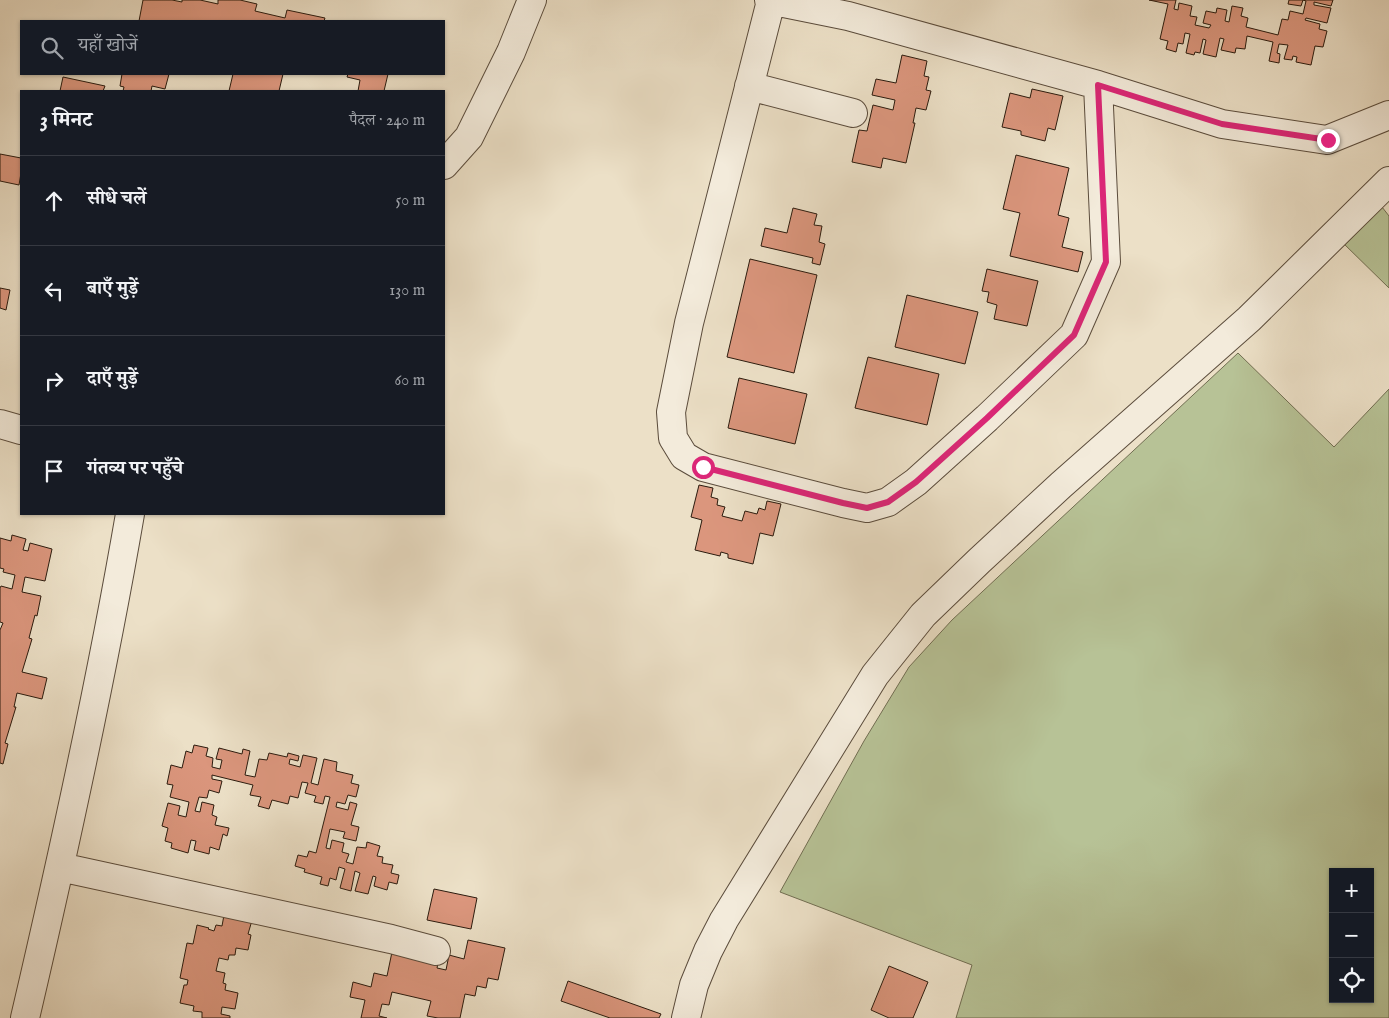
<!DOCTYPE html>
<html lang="hi">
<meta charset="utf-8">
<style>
:root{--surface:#171b24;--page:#242831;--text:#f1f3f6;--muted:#9ea1a6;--line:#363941}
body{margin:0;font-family:"IM FELL English","Noto Serif Devanagari",serif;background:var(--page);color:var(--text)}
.controls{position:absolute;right:15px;bottom:15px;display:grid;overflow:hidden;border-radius:0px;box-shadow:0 1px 4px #0004}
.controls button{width:45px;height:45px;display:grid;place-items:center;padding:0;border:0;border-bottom:1px solid var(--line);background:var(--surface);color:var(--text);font:25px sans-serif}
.stop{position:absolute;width:15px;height:15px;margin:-11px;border:4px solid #db2777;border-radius:50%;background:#fff}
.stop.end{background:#db2777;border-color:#fff;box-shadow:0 1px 5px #0008}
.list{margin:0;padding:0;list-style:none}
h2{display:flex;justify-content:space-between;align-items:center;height:65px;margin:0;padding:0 20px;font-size:21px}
h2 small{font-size:16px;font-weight:400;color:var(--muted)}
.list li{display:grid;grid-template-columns:32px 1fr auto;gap:15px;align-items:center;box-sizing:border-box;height:90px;padding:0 20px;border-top:1px solid var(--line)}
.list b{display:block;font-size:19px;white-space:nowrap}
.list em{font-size:16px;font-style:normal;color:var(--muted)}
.icon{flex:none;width:28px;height:28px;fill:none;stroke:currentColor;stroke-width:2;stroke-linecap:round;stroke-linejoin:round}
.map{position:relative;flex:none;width:1389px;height:1018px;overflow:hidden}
.search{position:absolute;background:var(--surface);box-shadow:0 1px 4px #0004;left:20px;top:20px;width:425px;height:55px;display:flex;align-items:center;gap:12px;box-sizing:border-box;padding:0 18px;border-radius:0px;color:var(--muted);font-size:19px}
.panel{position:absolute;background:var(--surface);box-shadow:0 1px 4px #0004;left:20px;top:90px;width:425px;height:425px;border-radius:0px}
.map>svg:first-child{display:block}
.green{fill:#b7c296;stroke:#716e52;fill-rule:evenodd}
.building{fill:#db967d;stroke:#2b1b0e}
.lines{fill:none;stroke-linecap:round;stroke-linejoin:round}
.minor-casing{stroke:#5b4c3c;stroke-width:30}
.minor{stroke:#f3ebdb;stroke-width:28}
.route{stroke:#db2777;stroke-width:6}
</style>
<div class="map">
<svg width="1389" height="1018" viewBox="0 0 1389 1018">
<rect width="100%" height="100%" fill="#ece0c7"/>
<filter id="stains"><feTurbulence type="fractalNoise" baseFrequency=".004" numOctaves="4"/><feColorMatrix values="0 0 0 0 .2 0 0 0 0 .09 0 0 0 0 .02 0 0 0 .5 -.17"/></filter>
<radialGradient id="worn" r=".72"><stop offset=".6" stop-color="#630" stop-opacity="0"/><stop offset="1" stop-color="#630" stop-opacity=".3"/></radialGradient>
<path class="green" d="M 1382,207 L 1389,216 L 1389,288 L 1341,241 Z
M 1238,353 L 1334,447 L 1389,389 L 1389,1018 L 956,1018 L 972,965 L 780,892 L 864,741 L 909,667 L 952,620 ZM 1333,872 L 1370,872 L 1370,999 L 1333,999 Z"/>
<path class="building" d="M 143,0 L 172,0 L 182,2 L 182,0 L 200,0 L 218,4 L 218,0 L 240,0 L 257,4 L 255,11 L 285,18 L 287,10 L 325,18 L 324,21 L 139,21 Z
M 1149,0 L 1176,0 L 1174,9 L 1178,10 L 1179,3 L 1192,6 L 1190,16 L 1197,17 L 1195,25 L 1209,28 L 1211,25 L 1203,23 L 1206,11 L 1216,13 L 1217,8 L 1227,10 L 1225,21 L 1229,22 L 1232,6 L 1243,8 L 1241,16 L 1248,18 L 1246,27 L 1278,35 L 1282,19 L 1288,20 L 1290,11 L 1303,14 L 1306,1 L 1303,0 L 1301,6 L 1288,4 L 1289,0 L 1333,0 L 1331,6 L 1314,2 L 1314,5 L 1331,8 L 1327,23 L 1306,18 L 1305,20 L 1320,24 L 1319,29 L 1327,31 L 1323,47 L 1315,46 L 1311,65 L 1296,62 L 1297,57 L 1293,56 L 1292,60 L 1284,59 L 1288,45 L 1279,44 L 1277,53 L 1280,54 L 1279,63 L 1269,61 L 1273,42 L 1247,36 L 1245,49 L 1236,48 L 1235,53 L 1221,50 L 1224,39 L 1220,38 L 1216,57 L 1203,54 L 1206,40 L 1203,39 L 1200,53 L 1195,52 L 1194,55 L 1186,53 L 1190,34 L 1185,33 L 1183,44 L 1178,43 L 1176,52 L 1166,49 L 1168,41 L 1160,39 L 1168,4 Z
M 902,55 L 927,61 L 924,76 L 929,77 L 926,90 L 931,91 L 926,110 L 916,108 L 913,123 L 915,123 L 906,163 L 883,158 L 881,168 L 852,162 L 859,130 L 867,131 L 873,105 L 893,110 L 895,100 L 872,95 L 876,79 L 896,83 Z
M 122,74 L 169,74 L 165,89 L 152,86 L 151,91 L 123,91 L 124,87 L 120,86 Z
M 233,74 L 283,74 L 279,91 L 229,91 Z
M 348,74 L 388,74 L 384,91 L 358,91 L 360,80 L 347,77 Z
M 63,77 L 105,86 L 103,91 L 60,91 Z
M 1032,89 L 1063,96 L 1055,130 L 1048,128 L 1045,141 L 1021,135 L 1021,131 L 1002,127 L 1010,93 L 1030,98 Z
M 0,154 L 21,158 L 21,173 L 19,185 L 0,181 Z
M 1016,155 L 1069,168 L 1058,215 L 1069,218 L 1062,247 L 1083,252 L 1078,272 L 1010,256 L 1020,213 L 1003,209 Z
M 793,208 L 817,214 L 814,225 L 822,226 L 819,242 L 825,244 L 820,265 L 812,263 L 813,258 L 761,246 L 765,228 L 787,233 Z
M 750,259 L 817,275 L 794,373 L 727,357 Z
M 987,269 L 1038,281 L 1027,326 L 994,319 L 997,305 L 987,302 L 989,292 L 982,291 Z
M 0,288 L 10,290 L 6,310 L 0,308 Z
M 907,295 L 978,312 L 965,364 L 895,347 Z
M 868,357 L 939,374 L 927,425 L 855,408 Z
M 739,378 L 807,394 L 795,444 L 728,428 Z
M 699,485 L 713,488 L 711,497 L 718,499 L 717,505 L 725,507 L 722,516 L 742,521 L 745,511 L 757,514 L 759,508 L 765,510 L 767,501 L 781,504 L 773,536 L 760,533 L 753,564 L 728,558 L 728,554 L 721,552 L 720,556 L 695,550 L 702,520 L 691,517 Z
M 12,535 L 26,539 L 23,550 L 28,551 L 30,543 L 52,549 L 45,581 L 25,577 L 22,592 L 41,596 L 37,616 L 35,615 L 29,638 L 32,639 L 22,672 L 47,678 L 42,699 L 17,693 L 14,707 L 16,707 L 5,743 L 8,744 L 3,764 L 0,763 L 0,630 L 3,623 L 0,622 L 0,588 L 1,586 L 12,589 L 15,575 L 3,572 L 4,569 L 0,568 L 0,538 L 11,541 Z
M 194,745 L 208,748 L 206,756 L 213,758 L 212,767 L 220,769 L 222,760 L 216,759 L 219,748 L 242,754 L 243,749 L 250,751 L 245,775 L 255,777 L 259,759 L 267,760 L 269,753 L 287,757 L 288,753 L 299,756 L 298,761 L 290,759 L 289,764 L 300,767 L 303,755 L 317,758 L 311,783 L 318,785 L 324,759 L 337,762 L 336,771 L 353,775 L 351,783 L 359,785 L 356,797 L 348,795 L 345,804 L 337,802 L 336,807 L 348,810 L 350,802 L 357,804 L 351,825 L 359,827 L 356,841 L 343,838 L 345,832 L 330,829 L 326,848 L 330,849 L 332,840 L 344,843 L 342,852 L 349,854 L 346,862 L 353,864 L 357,847 L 366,848 L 367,842 L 380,846 L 377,856 L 383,857 L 382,863 L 393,865 L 391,873 L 399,875 L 397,884 L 389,882 L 387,890 L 374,886 L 376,877 L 373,876 L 368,894 L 355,891 L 360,873 L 355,871 L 351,891 L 340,888 L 345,869 L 339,867 L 336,880 L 330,878 L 328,886 L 320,884 L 322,877 L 304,872 L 305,869 L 295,866 L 298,855 L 307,857 L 309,851 L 316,853 L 330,797 L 325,796 L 323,804 L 314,802 L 316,796 L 305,793 L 308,783 L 302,782 L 298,798 L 290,796 L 288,804 L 272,800 L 269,809 L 258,806 L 261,797 L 250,795 L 253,785 L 212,775 L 212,779 L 222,781 L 219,793 L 209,790 L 207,798 L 199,797 L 195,811 L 200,812 L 202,802 L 214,805 L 212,815 L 217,817 L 215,825 L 229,828 L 227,836 L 223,834 L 219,850 L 210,847 L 209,854 L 194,850 L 196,841 L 191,840 L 188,853 L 171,848 L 172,843 L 165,841 L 168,828 L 162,826 L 168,803 L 180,806 L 178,815 L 186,817 L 189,802 L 170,797 L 173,785 L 167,784 L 171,765 L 182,768 L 186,751 L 192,753 Z
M 434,889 L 477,898 L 471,929 L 427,920 Z
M 224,915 L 253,917 L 248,934 L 251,935 L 248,950 L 236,948 L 235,955 L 229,955 L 228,960 L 219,958 L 216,971 L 225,973 L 223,983 L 226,984 L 225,990 L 238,993 L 235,1009 L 222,1007 L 221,1014 L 230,1016 L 230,1018 L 202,1018 L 202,1012 L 193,1011 L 194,1006 L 180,1003 L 184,985 L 187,985 L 188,980 L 180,978 L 187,943 L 193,944 L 197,925 L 209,928 L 208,929 L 214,931 L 216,925 L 222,926 Z
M 468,940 L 505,948 L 498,980 L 488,978 L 486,988 L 477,986 L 475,996 L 465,994 L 460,1018 L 438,1018 L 427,1016 L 431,1001 L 392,992 L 389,1005 L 382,1004 L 379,1016 L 387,1018 L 361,1018 L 365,1000 L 350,997 L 353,982 L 371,987 L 374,973 L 387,976 L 392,952 L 438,963 L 437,968 L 446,970 L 449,955 L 464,959 Z
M 889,966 L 928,982 L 913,1018 L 889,1018 L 871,1010 Z
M 568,981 L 661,1014 L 659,1018 L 610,1018 L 561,1001 Z"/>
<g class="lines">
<defs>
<path id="minor" d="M 769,0 L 848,16 L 1098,85 L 1222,124 L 1327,140 L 1389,115
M 771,1 L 689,323 L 671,412 L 673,438 L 684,456 L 703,467 L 843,503 L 867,508 L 888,502 L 916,482 L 987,418 L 1074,335 L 1106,262 L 1098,85
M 749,86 L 853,113
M 444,165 L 469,137 L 511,52 L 532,0
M 0,424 L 21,430
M 60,867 L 391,939 L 436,951
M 25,1018 C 64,851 101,683 130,514
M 686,1018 L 694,985 L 708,951 L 724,920 L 875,675 L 923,615 L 979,561 L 1061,485 L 1249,319 L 1389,181"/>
</defs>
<use href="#minor" class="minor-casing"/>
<use href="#minor" class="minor"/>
</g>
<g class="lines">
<path class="route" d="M 703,467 L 843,503 L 867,508 L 888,502 L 916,482 L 987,418 L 1074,335 L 1106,262 L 1098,85 L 1222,124 L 1328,140"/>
</g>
<rect width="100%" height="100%" filter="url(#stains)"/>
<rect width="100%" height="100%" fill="url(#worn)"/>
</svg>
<div class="controls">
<button>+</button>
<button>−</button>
<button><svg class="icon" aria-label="locate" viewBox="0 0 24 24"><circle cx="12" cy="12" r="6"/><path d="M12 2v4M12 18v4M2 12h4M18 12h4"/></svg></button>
</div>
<div class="stop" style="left:703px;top:467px"></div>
<div class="stop end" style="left:1328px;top:140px"></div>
<div class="search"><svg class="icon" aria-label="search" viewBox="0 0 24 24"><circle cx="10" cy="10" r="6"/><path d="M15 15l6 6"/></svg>यहाँ खोजें</div>
<section class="panel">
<h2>3 मिनट<small>पैदल · 240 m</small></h2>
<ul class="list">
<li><svg class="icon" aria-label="ahead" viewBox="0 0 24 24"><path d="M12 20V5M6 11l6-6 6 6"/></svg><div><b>सीधे चलें</b></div><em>50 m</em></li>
<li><svg class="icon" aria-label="left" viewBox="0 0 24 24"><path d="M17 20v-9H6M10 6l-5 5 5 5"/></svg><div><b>बाएँ मुड़ें</b></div><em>130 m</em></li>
<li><svg class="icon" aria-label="right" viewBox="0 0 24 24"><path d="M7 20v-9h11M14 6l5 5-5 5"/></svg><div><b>दाएँ मुड़ें</b></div><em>60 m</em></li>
<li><svg class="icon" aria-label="arrive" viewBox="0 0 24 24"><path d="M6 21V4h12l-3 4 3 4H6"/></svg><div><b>गंतव्य पर पहुँचे</b></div></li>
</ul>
</section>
</div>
